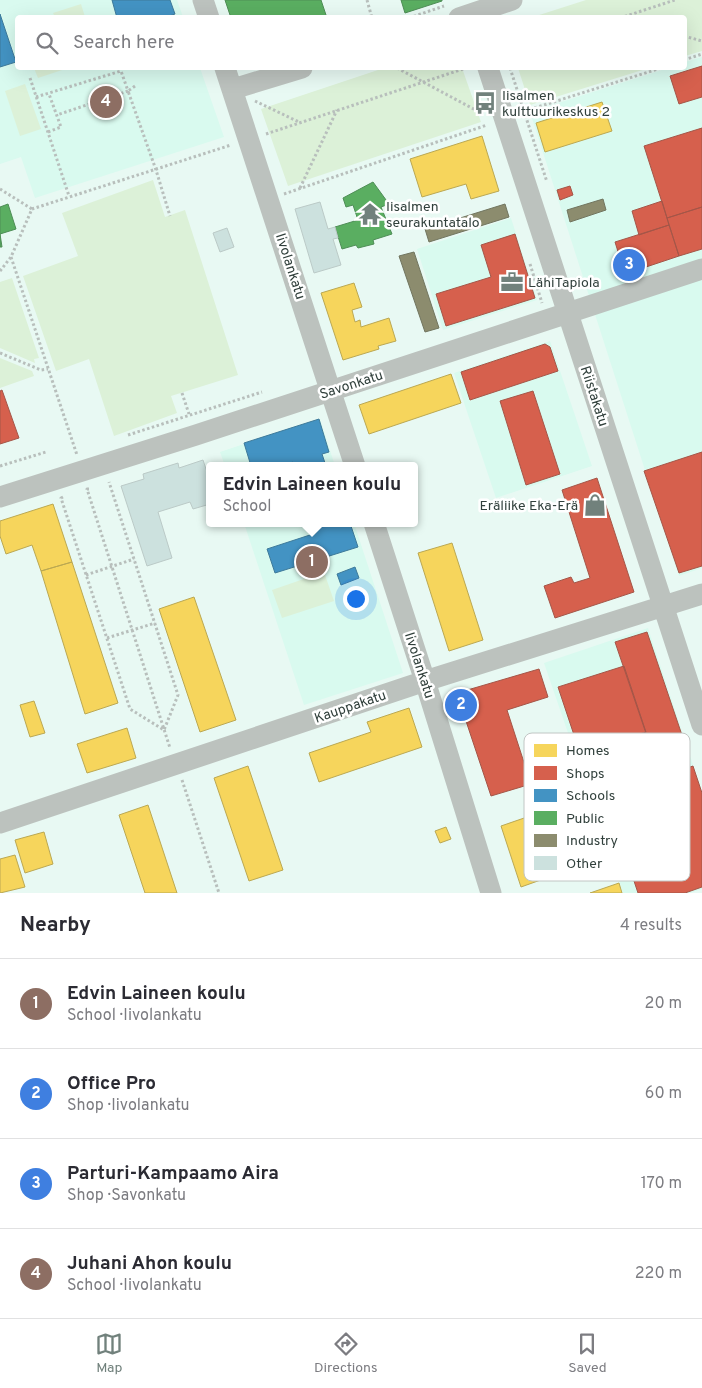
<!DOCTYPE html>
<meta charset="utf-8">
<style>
:root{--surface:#fff;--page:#f2f2f3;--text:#2b2b33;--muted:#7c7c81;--line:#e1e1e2;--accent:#71817c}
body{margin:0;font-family:Overpass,sans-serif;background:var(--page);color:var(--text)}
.you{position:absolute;left:355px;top:598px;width:18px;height:18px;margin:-12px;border:4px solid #fff;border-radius:50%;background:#1a73e8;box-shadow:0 0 0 8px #1a73e833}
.badge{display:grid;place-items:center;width:32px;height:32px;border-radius:50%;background:var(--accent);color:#fff;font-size:16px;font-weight:700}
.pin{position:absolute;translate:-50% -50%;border:2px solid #fff;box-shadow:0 1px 5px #0006}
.popup{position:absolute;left:206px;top:462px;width:212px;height:65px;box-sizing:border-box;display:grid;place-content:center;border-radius:5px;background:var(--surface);filter:drop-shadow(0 1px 4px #0005);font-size:16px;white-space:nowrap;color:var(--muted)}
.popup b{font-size:19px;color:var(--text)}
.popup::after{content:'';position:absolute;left:50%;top:100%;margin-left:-10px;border:10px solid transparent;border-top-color:var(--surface)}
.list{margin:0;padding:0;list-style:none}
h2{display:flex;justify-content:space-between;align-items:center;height:65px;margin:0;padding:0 20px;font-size:21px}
h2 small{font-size:16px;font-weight:400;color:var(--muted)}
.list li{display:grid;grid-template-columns:32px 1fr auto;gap:15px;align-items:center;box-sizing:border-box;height:90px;padding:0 20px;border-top:1px solid var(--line)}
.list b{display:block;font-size:19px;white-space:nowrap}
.list p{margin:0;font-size:16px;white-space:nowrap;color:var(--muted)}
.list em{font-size:16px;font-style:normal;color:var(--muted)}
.icon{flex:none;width:28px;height:28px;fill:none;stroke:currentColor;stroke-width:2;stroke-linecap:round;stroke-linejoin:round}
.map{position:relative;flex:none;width:702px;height:893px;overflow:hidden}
.search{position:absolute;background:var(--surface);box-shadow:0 5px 20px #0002;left:15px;right:15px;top:15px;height:55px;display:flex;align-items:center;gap:12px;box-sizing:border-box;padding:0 18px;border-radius:5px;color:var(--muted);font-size:19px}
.sheet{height:425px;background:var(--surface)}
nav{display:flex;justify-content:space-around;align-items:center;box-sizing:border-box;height:70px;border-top:1px solid var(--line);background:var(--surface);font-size:14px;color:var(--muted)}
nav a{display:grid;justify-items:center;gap:2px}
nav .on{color:var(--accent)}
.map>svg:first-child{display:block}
.built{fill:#d9faef}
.green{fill:#dcf1d8}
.homes{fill:#f6d55c;stroke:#bba852}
.shops{fill:#d6604d;stroke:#a45648}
.schools{fill:#4393c3;stroke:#3e7a9a}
.public{fill:#5aae61;stroke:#4e8d56}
.industry{fill:#8c8c6e;stroke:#71755f}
.building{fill:#cce1de;stroke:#bbcac7}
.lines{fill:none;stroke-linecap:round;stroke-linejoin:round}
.path{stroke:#b8bfbc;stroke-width:3;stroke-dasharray:2.5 2.5;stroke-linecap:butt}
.minor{stroke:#bcc2be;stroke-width:21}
.labels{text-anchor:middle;stroke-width:5;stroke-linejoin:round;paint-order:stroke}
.poi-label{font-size:14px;fill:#31403c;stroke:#fff;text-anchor:start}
.street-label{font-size:14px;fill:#31403c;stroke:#fff}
.key{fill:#fff;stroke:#c1c6c4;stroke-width:1}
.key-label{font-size:14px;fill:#31403c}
</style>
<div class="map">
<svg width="702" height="893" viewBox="0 0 702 893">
<rect width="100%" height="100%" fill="#e8f9f3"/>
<path class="built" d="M 0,0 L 177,0 L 183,17 L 18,18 L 18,68 L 200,68 L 224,137 L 35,198 L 21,157 L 0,164 Z
M 702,57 L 702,568 L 679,576 L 530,112 L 668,68 L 684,68 L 685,62 Z
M 511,218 L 537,300 L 443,330 L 417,249 Z
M 550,341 L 592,466 L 496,498 L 454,373 Z
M 320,419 L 335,466 L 225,466 L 220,452 Z
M 244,523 L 354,523 L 403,673 L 304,705 Z
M 648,628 L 702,792 L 702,889 L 690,893 L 623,893 L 544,663 Z"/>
<path class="green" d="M 586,0 L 702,0 L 702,51 L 685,56 L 684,18 L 533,17 Z
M 81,4 L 85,17 L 55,17 L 53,13 Z
M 34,68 L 68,68 L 38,78 Z
M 384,68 L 462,68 L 481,122 L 288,186 L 261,109 Z
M 518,68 L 649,68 L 530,105 Z
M 25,84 L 41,129 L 20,136 L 5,91 Z
M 153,180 L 165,217 L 185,210 L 238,375 L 171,396 L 177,413 L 114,436 L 89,359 L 56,371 L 23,276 L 78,256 L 62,213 Z
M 12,278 L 39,358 L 34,359 L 35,363 L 0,348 L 0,282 Z
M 0,358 L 32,371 L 34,376 L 0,388 Z
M 324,572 L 334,601 L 282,618 L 272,590 Z"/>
<path class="homes" d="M 602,102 L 612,131 L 545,152 L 536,123 Z
M 482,136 L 499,191 L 471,199 L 466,184 L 422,197 L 410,159 Z
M 354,283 L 362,307 L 352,310 L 355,322 L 360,320 L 361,327 L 389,318 L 396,341 L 378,346 L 379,349 L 343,360 L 321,293 Z
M 451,374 L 461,403 L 369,434 L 359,405 Z
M 53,504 L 72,562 L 41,571 L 32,545 L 6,554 L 0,536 L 0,521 Z
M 452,543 L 483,640 L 449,651 L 418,553 Z
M 72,562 L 118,703 L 85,714 L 41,571 Z
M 194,597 L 236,720 L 200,732 L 159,609 Z
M 34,701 L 45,733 L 30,737 L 20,705 Z
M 409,708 L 422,747 L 319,782 L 309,753 L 371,732 L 367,722 Z
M 127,728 L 136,758 L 87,773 L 77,744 Z
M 248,766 L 283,870 L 249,881 L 214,778 Z
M 148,805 L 177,893 L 145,893 L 119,815 Z
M 530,816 L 549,877 L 521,887 L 501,826 Z
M 446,827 L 451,839 L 440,843 L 435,831 Z
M 44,832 L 53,864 L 25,873 L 15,840 Z
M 15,855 L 25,887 L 0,893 L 0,859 Z
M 619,883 L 622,893 L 590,893 Z"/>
<path class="shops" d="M 702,66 L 702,97 L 679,104 L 670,76 Z
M 702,128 L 702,207 L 667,218 L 644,146 Z
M 570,186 L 573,195 L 560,200 L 557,190 Z
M 662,201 L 669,225 L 639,235 L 632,211 Z
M 702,207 L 702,249 L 679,256 L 667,218 Z
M 669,225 L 679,256 L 625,274 L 615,242 Z
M 515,234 L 535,298 L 446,326 L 436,294 L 491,277 L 481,245 Z
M 545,344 L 550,347 L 558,371 L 470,400 L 461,372 Z
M 2,390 L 19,438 L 0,444 L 0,391 Z
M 533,391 L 560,474 L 526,485 L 500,401 Z
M 702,452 L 702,566 L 679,573 L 644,471 Z
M 597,478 L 634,592 L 555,618 L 544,586 L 571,577 L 574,583 L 590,578 L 562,490 Z
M 647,632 L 686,747 L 654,757 L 615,642 Z
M 624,666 L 646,732 L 580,753 L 558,687 Z
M 539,669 L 548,697 L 507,710 L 531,784 L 491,796 L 464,715 L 457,718 L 451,698 L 465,693 L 464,691 Z
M 693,766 L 702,793 L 702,887 L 685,893 L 638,893 L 632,875 L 687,857 L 660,777 Z"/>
<path class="schools" d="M 112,0 L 170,0 L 175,14 L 164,18 L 117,18 Z
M 0,14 L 16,62 L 0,67 Z
M 319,419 L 329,452 L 322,454 L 326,466 L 294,466 L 293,462 L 280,466 L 251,466 L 244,443 Z
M 313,523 L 350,523 L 358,547 L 275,573 L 267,549 L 316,533 Z
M 355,567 L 359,578 L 341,585 L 337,574 Z"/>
<path class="public" d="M 225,0 L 321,0 L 327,18 L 231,18 Z
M 401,0 L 442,0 L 442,1 L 405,13 Z
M 373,182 L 389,204 L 381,207 L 392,234 L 373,240 L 374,244 L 358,248 L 356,245 L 342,249 L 335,227 L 358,220 L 353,205 L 346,207 L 343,198 Z
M 8,204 L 16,229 L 0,234 L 2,247 L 0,247 L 0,207 Z"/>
<path class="industry" d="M 603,199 L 606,210 L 570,222 L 567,210 Z
M 505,204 L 509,217 L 429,242 L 425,229 Z
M 414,252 L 439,328 L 425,332 L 399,256 Z"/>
<path class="building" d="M 320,202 L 328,229 L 335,227 L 338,238 L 333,239 L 341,265 L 314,273 L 295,209 Z
M 227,228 L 234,247 L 220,252 L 213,233 Z
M 203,460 L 210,481 L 210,504 L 193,509 L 190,502 L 158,512 L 172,558 L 147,566 L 121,486 L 144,479 L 143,474 L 178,463 L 179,468 Z"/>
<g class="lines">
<path class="path" d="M 367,0 L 372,18
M 409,18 L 444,6
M 620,18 L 675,0
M 684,36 L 702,41
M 684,60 L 702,54
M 397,68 L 483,114
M 510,68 L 547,182
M 30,78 L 69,196
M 135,86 L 128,91 L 156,170 L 170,216
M 36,97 L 121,71 L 128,91 L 57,115
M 255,101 L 299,122
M 525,111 L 661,68
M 48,132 L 61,127 L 49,94
M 266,134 L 466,68
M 300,188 L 337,110
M 0,189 L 32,209
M 284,194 L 487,125
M 11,257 L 77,455
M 530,264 L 542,303
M 0,271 L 11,257 L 32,209 L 231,145
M 0,353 L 41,370 L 48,369
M 182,393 L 189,414
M 128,435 L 262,392
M 0,466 L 46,452
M 89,489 L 87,489 L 170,748
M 63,497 L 61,498 L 130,709 L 164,730 L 178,695 L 109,482
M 86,575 L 134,559
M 107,638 L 155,623
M 182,780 L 219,893"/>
<path class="minor" d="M 203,0 L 209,18
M 459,18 L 512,0
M 225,68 L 355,466
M 488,68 L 702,725
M 233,89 L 302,68
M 0,497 L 196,435 L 702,269
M 374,523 L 425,681 L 491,893
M 0,823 L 425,681 L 702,594"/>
</g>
<defs>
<symbol id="bus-bare" viewBox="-9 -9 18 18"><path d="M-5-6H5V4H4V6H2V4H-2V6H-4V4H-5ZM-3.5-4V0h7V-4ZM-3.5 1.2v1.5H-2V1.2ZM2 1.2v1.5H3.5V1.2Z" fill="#71817c" stroke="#fff" stroke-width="2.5" paint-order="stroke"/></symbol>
<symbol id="temple-bare" viewBox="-9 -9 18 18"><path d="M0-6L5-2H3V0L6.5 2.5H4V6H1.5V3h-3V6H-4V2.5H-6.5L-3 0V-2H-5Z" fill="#71817c" stroke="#fff" stroke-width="2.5" paint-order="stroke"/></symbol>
<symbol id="office-bare" viewBox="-9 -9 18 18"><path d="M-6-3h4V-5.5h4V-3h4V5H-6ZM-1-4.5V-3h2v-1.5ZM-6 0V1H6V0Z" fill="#71817c" stroke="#fff" stroke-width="2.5" paint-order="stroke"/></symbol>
<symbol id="shop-bare" viewBox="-9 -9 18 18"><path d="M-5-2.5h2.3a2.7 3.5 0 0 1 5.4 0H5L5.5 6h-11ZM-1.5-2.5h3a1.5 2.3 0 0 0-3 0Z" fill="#71817c" stroke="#fff" stroke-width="2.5" paint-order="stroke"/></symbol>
</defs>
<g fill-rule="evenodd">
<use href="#bus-bare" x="469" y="87" width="32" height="32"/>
<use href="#temple-bare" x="354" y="198" width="32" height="32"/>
<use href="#office-bare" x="496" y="266" width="32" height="32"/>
<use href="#shop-bare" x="579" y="489" width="32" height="32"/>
</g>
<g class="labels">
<g class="poi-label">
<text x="502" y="100">Iisalmen<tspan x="502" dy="16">kulttuurikeskus 2</tspan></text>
<text x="386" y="211">Iisalmen<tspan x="386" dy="16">seurakuntatalo</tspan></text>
<text x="528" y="287">LähiTapiola</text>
<text x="578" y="510" text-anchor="end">Eräliike Eka-Erä</text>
</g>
<g class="street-label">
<text transform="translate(291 266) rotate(72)" y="5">Iivolankatu</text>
<text transform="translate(351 384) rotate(-18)" y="5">Savonkatu</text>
<text transform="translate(595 396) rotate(72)" y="5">Riistakatu</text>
<text transform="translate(420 665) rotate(72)" y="5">Iivolankatu</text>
<text transform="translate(350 706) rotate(-19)" y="5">Kauppakatu</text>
</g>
</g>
<rect x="524" y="733" width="166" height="148" rx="8" class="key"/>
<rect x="534" y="744" width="23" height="13" fill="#f6d55c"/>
<rect x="534" y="766" width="23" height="14" fill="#d6604d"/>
<rect x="534" y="789" width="23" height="13" fill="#4393c3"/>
<rect x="534" y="811" width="23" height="14" fill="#5aae61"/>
<rect x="534" y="834" width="23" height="13" fill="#8c8c6e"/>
<rect x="534" y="856" width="23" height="14" fill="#cce1de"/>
<g class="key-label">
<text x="566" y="755">Homes</text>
<text x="566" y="778">Shops</text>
<text x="566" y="800">Schools</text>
<text x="566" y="823">Public</text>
<text x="566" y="845">Industry</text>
<text x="566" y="868">Other</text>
</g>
</svg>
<div class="you"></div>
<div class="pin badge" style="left:312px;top:562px;background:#8d6e63">1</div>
<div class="popup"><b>Edvin Laineen koulu</b>School</div>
<div class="pin badge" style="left:461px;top:705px;background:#3f7fe0">2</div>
<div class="pin badge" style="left:629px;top:265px;background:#3f7fe0">3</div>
<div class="pin badge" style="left:106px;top:102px;background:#8d6e63">4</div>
<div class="search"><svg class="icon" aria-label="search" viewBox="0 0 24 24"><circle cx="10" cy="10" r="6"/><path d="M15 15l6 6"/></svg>Search here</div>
</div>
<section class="sheet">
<h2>Nearby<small>4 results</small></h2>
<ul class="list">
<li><span class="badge" style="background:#8d6e63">1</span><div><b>Edvin Laineen koulu</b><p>School · Iivolankatu</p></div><em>20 m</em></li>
<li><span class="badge" style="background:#3f7fe0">2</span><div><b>Office Pro</b><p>Shop · Iivolankatu</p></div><em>60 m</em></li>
<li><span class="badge" style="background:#3f7fe0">3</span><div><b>Parturi-Kampaamo Aira</b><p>Shop · Savonkatu</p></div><em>170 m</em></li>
<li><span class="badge" style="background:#8d6e63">4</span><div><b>Juhani Ahon koulu</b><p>School · Iivolankatu</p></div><em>220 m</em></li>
</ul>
</section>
<nav>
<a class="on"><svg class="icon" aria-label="map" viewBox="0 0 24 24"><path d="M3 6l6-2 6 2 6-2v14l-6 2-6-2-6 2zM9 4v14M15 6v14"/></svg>Map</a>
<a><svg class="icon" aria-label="directions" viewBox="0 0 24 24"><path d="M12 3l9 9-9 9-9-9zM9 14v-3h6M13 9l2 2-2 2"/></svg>Directions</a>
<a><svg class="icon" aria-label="saved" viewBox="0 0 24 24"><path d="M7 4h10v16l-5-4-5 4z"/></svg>Saved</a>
</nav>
